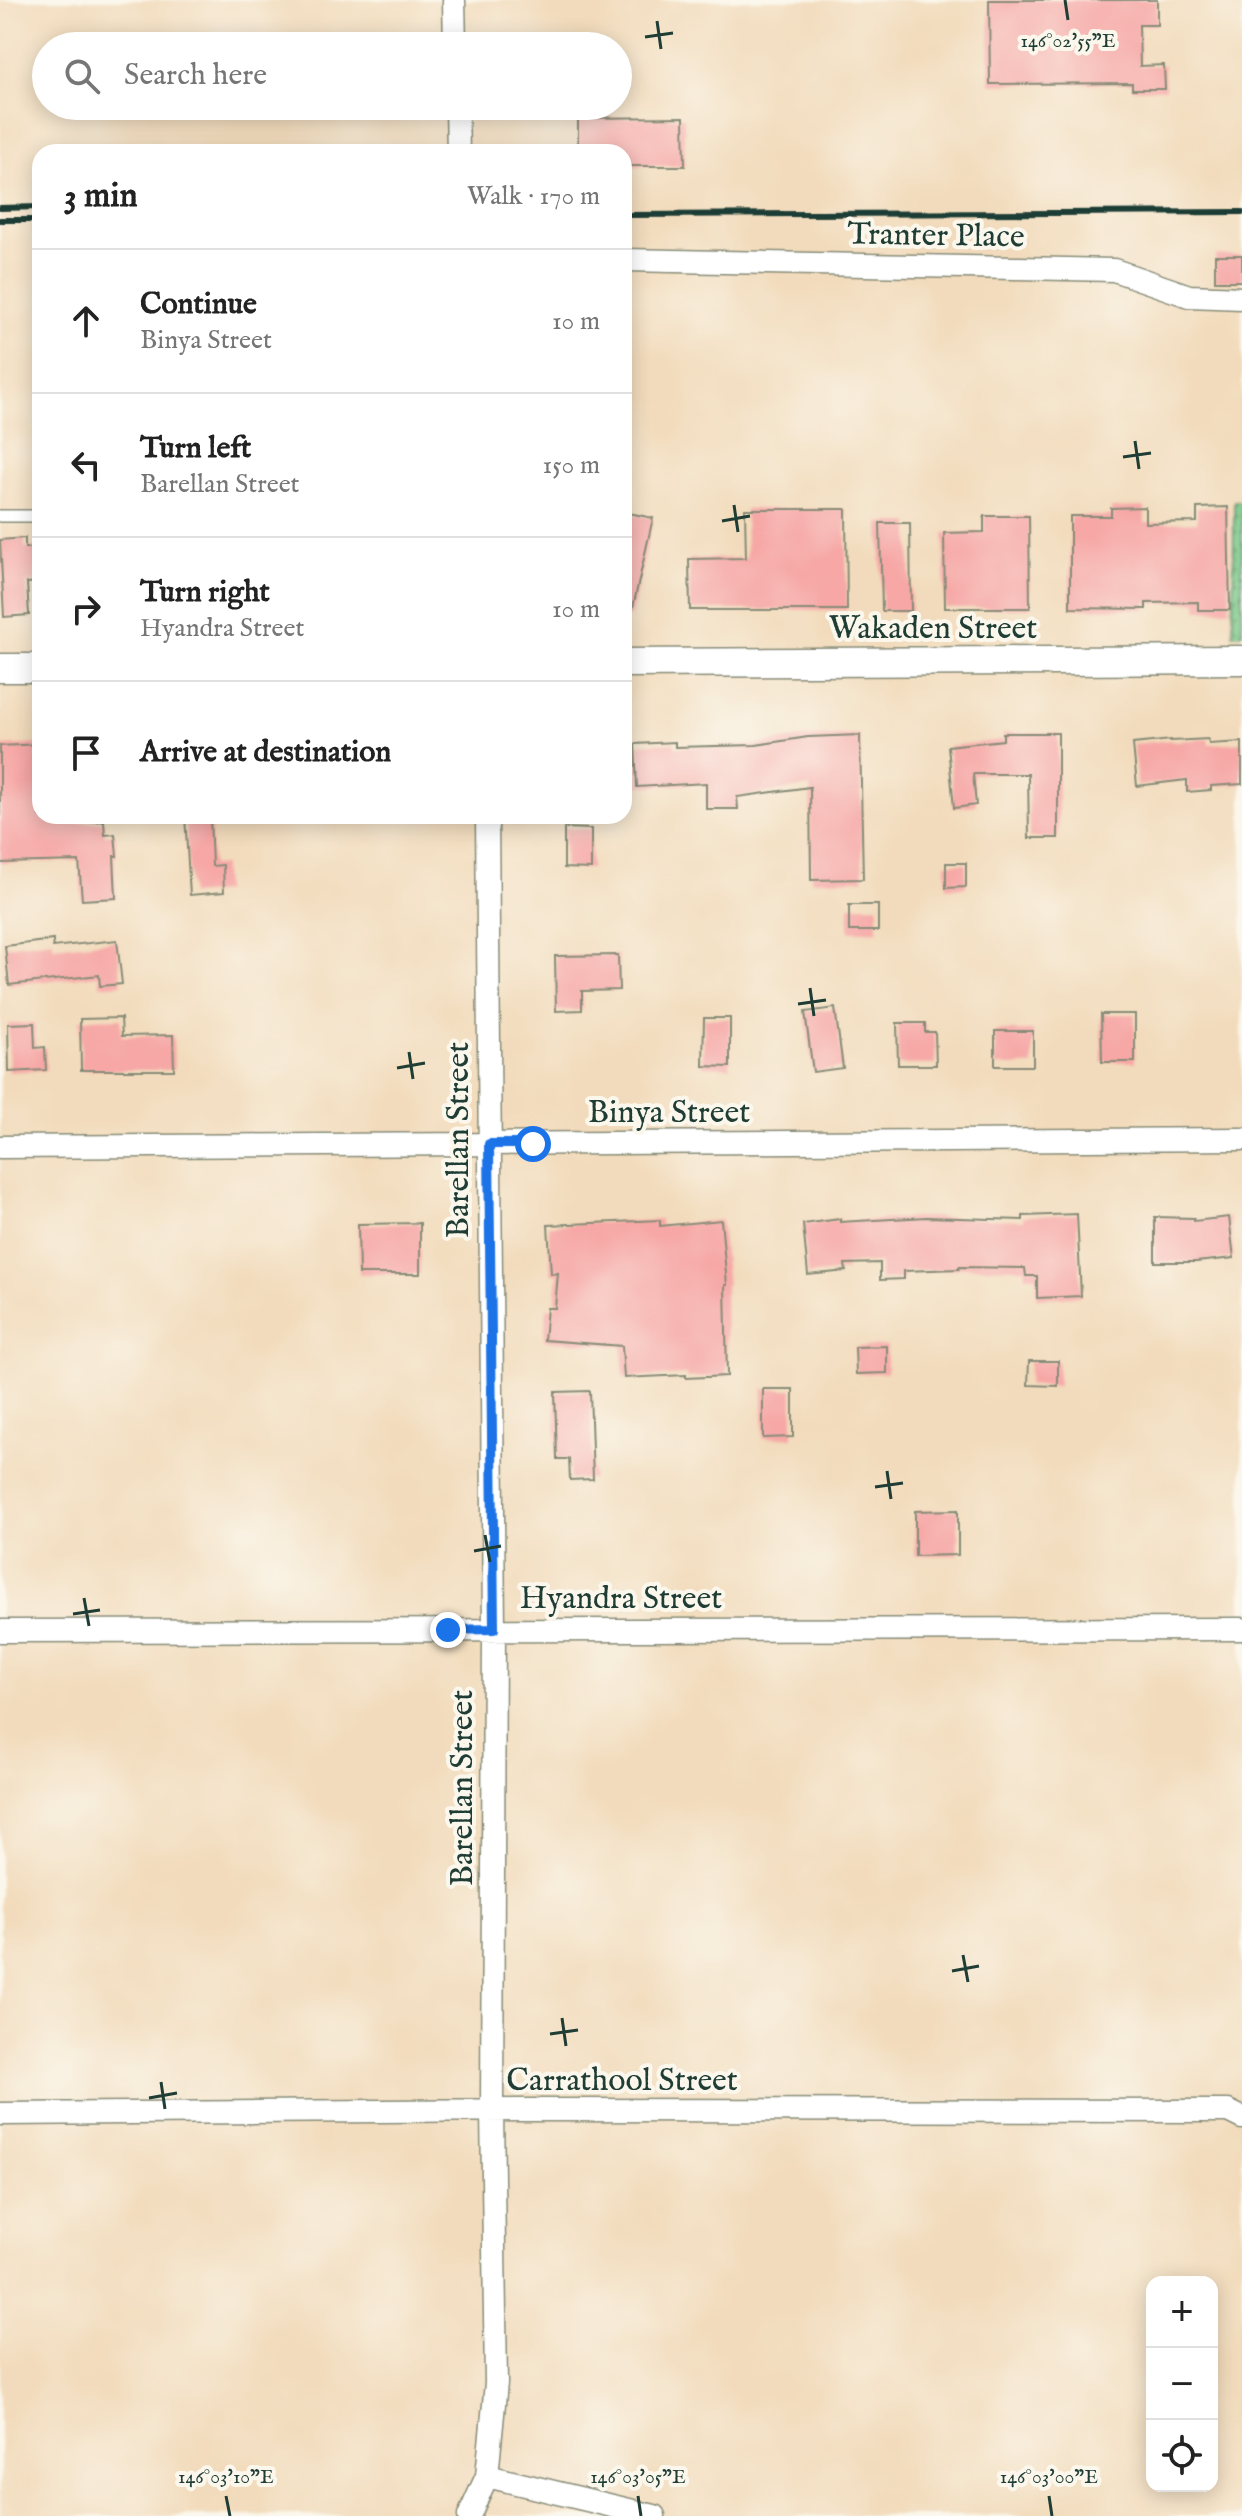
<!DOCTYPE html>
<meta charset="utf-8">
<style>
:root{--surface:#fff;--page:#f2f2f2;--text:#222;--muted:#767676;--line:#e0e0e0}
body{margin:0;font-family:"IM FELL English",serif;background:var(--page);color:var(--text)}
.controls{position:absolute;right:24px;bottom:24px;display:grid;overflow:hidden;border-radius:16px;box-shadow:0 4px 20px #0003}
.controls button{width:72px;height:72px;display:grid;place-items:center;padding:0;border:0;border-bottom:2px solid var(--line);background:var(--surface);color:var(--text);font:40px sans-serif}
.stop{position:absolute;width:24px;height:24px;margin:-18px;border:6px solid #1a73e8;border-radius:50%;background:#fff}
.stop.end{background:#1a73e8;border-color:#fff;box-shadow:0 2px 8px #0008}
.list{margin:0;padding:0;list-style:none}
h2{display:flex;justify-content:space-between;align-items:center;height:104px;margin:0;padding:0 32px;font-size:34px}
h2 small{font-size:26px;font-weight:400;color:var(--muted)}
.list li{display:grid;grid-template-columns:52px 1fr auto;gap:24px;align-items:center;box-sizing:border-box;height:144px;padding:0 32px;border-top:2px solid var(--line)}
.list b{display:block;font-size:30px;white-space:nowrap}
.list p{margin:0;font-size:26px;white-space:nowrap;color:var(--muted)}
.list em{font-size:26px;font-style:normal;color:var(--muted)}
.icon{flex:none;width:44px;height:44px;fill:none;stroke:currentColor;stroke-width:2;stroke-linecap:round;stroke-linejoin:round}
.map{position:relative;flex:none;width:1242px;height:2516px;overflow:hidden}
.search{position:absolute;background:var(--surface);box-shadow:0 4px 20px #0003;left:32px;top:32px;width:600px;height:88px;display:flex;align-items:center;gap:20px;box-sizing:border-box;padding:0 28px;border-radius:44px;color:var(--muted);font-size:30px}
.panel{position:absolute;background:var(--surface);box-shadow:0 4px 20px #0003;left:32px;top:144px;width:600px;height:680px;border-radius:24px}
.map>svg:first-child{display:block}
.park{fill:url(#park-dots);stroke:#4c825e;stroke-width:2}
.building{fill:#f6a7a6}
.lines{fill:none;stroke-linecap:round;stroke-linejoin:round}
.service-casing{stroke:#888c78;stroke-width:14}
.minor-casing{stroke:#888c78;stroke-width:25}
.tertiary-casing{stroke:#888c78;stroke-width:31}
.service{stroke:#fff;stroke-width:11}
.minor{stroke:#fff;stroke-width:22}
.tertiary{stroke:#fff;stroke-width:28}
.rail{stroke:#1f3d34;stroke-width:6}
.route{stroke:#1a73e8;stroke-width:10}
.ticks{fill:none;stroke:#1f3d34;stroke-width:3}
.labels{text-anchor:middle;stroke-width:8;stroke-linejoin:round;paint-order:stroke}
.street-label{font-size:32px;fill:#1f3d34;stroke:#fbf7ec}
.ticks-label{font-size:20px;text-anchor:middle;fill:#1f3d34;stroke:#fbf7ec;stroke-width:8;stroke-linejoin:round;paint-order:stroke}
</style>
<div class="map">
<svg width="1242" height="2516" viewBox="0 0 1242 2516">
<defs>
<pattern id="park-dots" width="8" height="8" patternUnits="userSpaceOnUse" patternTransform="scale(2)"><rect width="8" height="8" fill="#78c687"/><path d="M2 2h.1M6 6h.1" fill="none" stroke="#62a26f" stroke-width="1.8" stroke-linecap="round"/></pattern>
</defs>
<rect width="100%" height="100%" fill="#fbf7ec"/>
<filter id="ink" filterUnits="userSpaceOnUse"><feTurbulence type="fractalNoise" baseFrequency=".0125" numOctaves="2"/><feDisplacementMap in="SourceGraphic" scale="16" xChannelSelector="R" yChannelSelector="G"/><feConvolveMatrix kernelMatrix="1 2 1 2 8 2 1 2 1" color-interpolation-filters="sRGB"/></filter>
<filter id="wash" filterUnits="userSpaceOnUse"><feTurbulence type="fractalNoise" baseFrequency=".006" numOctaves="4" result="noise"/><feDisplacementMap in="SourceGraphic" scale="32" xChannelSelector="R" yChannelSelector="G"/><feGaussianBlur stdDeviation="1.8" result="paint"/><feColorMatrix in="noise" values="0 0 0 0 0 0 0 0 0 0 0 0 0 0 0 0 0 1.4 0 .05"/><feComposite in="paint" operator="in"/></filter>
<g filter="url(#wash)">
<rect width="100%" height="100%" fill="#f2dbbc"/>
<path class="park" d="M 1234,501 L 1242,501 L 1242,634 L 1233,634 Z"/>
<g id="blocks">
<path class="building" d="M 989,0 L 1157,0 L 1157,25 L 1139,25 L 1140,66 L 1164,65 L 1165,89 L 1132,89 L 1132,83 L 990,84 Z
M 684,117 L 685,166 L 624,166 L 624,152 L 578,152 L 578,118 Z
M 1215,255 L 1242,255 L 1242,281 L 1215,281 Z
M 1145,507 L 1145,523 L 1197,522 L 1197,508 L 1228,507 L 1230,610 L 1198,610 L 1198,602 L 1146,603 L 1146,609 L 1070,608 L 1070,516 L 1111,516 L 1111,508 Z
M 745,509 L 846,509 L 847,610 L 690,610 L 689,559 L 746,558 Z
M 624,512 L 653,518 L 631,616 L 624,616 Z
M 984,516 L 1029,516 L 1030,608 L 945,608 L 944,533 L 984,532 Z
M 880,523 L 910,523 L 911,611 L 882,611 Z
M 25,538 L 25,548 L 40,547 L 40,582 L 27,583 L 29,615 L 4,617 L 0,540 Z
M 1003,733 L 1058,733 L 1058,838 L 1029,838 L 1028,774 L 973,774 L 976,805 L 954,808 L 948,746 L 1003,740 Z
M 860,735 L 863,879 L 811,880 L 810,787 L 737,797 L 738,809 L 706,809 L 706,783 L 637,787 L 635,744 L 675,742 L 675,747 L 756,745 L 808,737 Z
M 1208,739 L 1209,744 L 1242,742 L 1242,784 L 1211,786 L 1211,790 L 1187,792 L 1187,780 L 1137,786 L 1133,744 L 1171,740 L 1171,741 Z
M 40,744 L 40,816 L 55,816 L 55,824 L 104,821 L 105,835 L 115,834 L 117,856 L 114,856 L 116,898 L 82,900 L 79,861 L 0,863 L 0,746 Z
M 185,816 L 210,816 L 212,866 L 223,865 L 224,892 L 190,895 Z
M 564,828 L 591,829 L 591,869 L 564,868 Z
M 946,863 L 966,863 L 966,887 L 946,888 Z
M 849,905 L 878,905 L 878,931 L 849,931 Z
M 53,940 L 53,947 L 117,940 L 122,984 L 100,986 L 99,975 L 9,985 L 5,946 Z
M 618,955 L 619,990 L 582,991 L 582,1010 L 556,1011 L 555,956 Z
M 835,1008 L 843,1068 L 813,1072 L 805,1012 Z
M 1101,1014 L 1135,1014 L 1135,1062 L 1102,1062 Z
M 121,1018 L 122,1036 L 173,1035 L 174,1070 L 81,1070 L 80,1019 Z
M 704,1018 L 730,1018 L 730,1067 L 703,1066 Z
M 34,1023 L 35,1048 L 45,1047 L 46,1070 L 9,1072 L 8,1024 Z
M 897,1023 L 925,1023 L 925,1032 L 935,1032 L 936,1065 L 898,1065 Z
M 995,1031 L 1033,1031 L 1033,1066 L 995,1066 Z
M 1077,1214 L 1081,1296 L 1037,1298 L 1037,1276 L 1026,1276 L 1025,1268 L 959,1267 L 959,1269 L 904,1271 L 904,1279 L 880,1280 L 880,1263 L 845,1264 L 846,1271 L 808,1275 L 803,1224 L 840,1219 L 840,1222 L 927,1217 L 1023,1220 L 1023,1216 Z
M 1155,1217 L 1194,1218 L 1194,1221 L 1229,1217 L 1234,1258 L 1196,1262 L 1155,1262 Z
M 660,1220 L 660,1226 L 721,1220 L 727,1285 L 725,1285 L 727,1376 L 686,1378 L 686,1375 L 624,1378 L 622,1346 L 544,1340 L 547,1308 L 555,1308 L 558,1273 L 551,1274 L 548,1225 Z
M 420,1223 L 420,1274 L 359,1274 L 358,1224 Z
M 887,1346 L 887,1373 L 856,1374 L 855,1347 Z
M 1029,1361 L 1058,1361 L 1058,1386 L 1028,1385 Z
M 763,1389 L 793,1389 L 793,1437 L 763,1438 Z
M 590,1391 L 593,1479 L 570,1480 L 569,1459 L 557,1459 L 555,1392 Z
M 958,1510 L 958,1555 L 915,1556 L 915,1511 Z"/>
</g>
</g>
<g filter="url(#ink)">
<use href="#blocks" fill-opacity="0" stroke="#888c78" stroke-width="2"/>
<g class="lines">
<defs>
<path id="service" d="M 0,516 L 40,516"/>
<path id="minor" d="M 454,0 L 455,46
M 457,106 L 458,152
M 624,260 L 1114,270 L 1189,296 L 1242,298
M 0,1147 L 1242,1139
M 0,1631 L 1242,1629
M 0,2114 L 519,2110 L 1228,2111 L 1242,2118
M 487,2476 L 654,2516
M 469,2516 L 487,2476 L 496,2383 L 492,2111 L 494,1629 L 487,816"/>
<path id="tertiary" d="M 624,663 L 1242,660
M 0,668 L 40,668"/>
</defs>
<use href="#service" class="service-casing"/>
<use href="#minor" class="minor-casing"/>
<use href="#tertiary" class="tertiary-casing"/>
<use href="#service" class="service"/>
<use href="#minor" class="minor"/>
<use href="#tertiary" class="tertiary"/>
<path class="rail" d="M 0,208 L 40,207
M 624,215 L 1242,212
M 0,220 L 40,220"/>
</g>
</g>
<g class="lines" filter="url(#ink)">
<path class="route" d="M 448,1630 L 494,1629 L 489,1144 L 533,1144"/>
</g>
<path class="ticks" d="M 1065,0 L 1068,20M 657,21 L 661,49M 645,37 L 673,33M 1135,441 L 1139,469M 1123,457 L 1151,453M 734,505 L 738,532M 722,521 L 750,516M 810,988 L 814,1016M 798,1004 L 826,1000M 409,1052 L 413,1079M 397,1068 L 425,1063M 887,1471 L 891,1499M 875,1487 L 903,1483M 485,1535 L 490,1562M 474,1551 L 501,1546M 84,1598 L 89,1626M 73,1614 L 100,1610M 963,1955 L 968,1982M 952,1971 L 979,1966M 562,2018 L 566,2046M 550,2034 L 578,2030M 161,2082 L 165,2109M 149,2098 L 177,2093M 226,2496 L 230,2516M 638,2496 L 641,2516M 1049,2496 L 1052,2516"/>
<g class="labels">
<g class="street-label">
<text transform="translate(936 234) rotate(1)" y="11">Tranter Place</text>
<text x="933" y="638">Wakaden Street</text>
<text x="669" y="1122">Binya Street</text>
<text transform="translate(457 1140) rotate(-90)" y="11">Barellan Street</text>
<text x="621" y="1608">Hyandra Street</text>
<text transform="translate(461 1788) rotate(-90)" y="11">Barellan Street</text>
<text x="622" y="2090">Carrathool Street</text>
</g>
</g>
<g class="ticks-label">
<text x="1068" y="47">146°02'55"E</text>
<text x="226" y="2483">146°03'10"E</text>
<text x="638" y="2483">146°03'05"E</text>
<text x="1049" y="2483">146°03'00"E</text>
</g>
</svg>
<div class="controls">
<button>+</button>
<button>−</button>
<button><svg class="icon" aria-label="locate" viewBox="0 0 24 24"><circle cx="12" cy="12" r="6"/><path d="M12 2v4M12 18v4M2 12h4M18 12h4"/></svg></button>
</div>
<div class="stop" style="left:533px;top:1144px"></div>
<div class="stop end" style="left:448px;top:1630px"></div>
<div class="search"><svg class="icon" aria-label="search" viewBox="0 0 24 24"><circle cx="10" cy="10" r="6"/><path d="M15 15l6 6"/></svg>Search here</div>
<section class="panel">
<h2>3 min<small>Walk · 170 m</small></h2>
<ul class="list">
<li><svg class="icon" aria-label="ahead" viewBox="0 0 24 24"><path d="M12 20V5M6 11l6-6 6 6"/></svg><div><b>Continue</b><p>Binya Street</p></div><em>10 m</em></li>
<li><svg class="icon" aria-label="left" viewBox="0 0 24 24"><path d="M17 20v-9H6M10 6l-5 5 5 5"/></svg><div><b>Turn left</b><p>Barellan Street</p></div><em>150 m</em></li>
<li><svg class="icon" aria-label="right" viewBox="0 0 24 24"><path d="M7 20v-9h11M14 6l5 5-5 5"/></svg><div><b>Turn right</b><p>Hyandra Street</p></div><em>10 m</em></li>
<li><svg class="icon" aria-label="arrive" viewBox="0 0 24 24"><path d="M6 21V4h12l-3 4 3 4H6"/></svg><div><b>Arrive at destination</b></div></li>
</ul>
</section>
</div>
